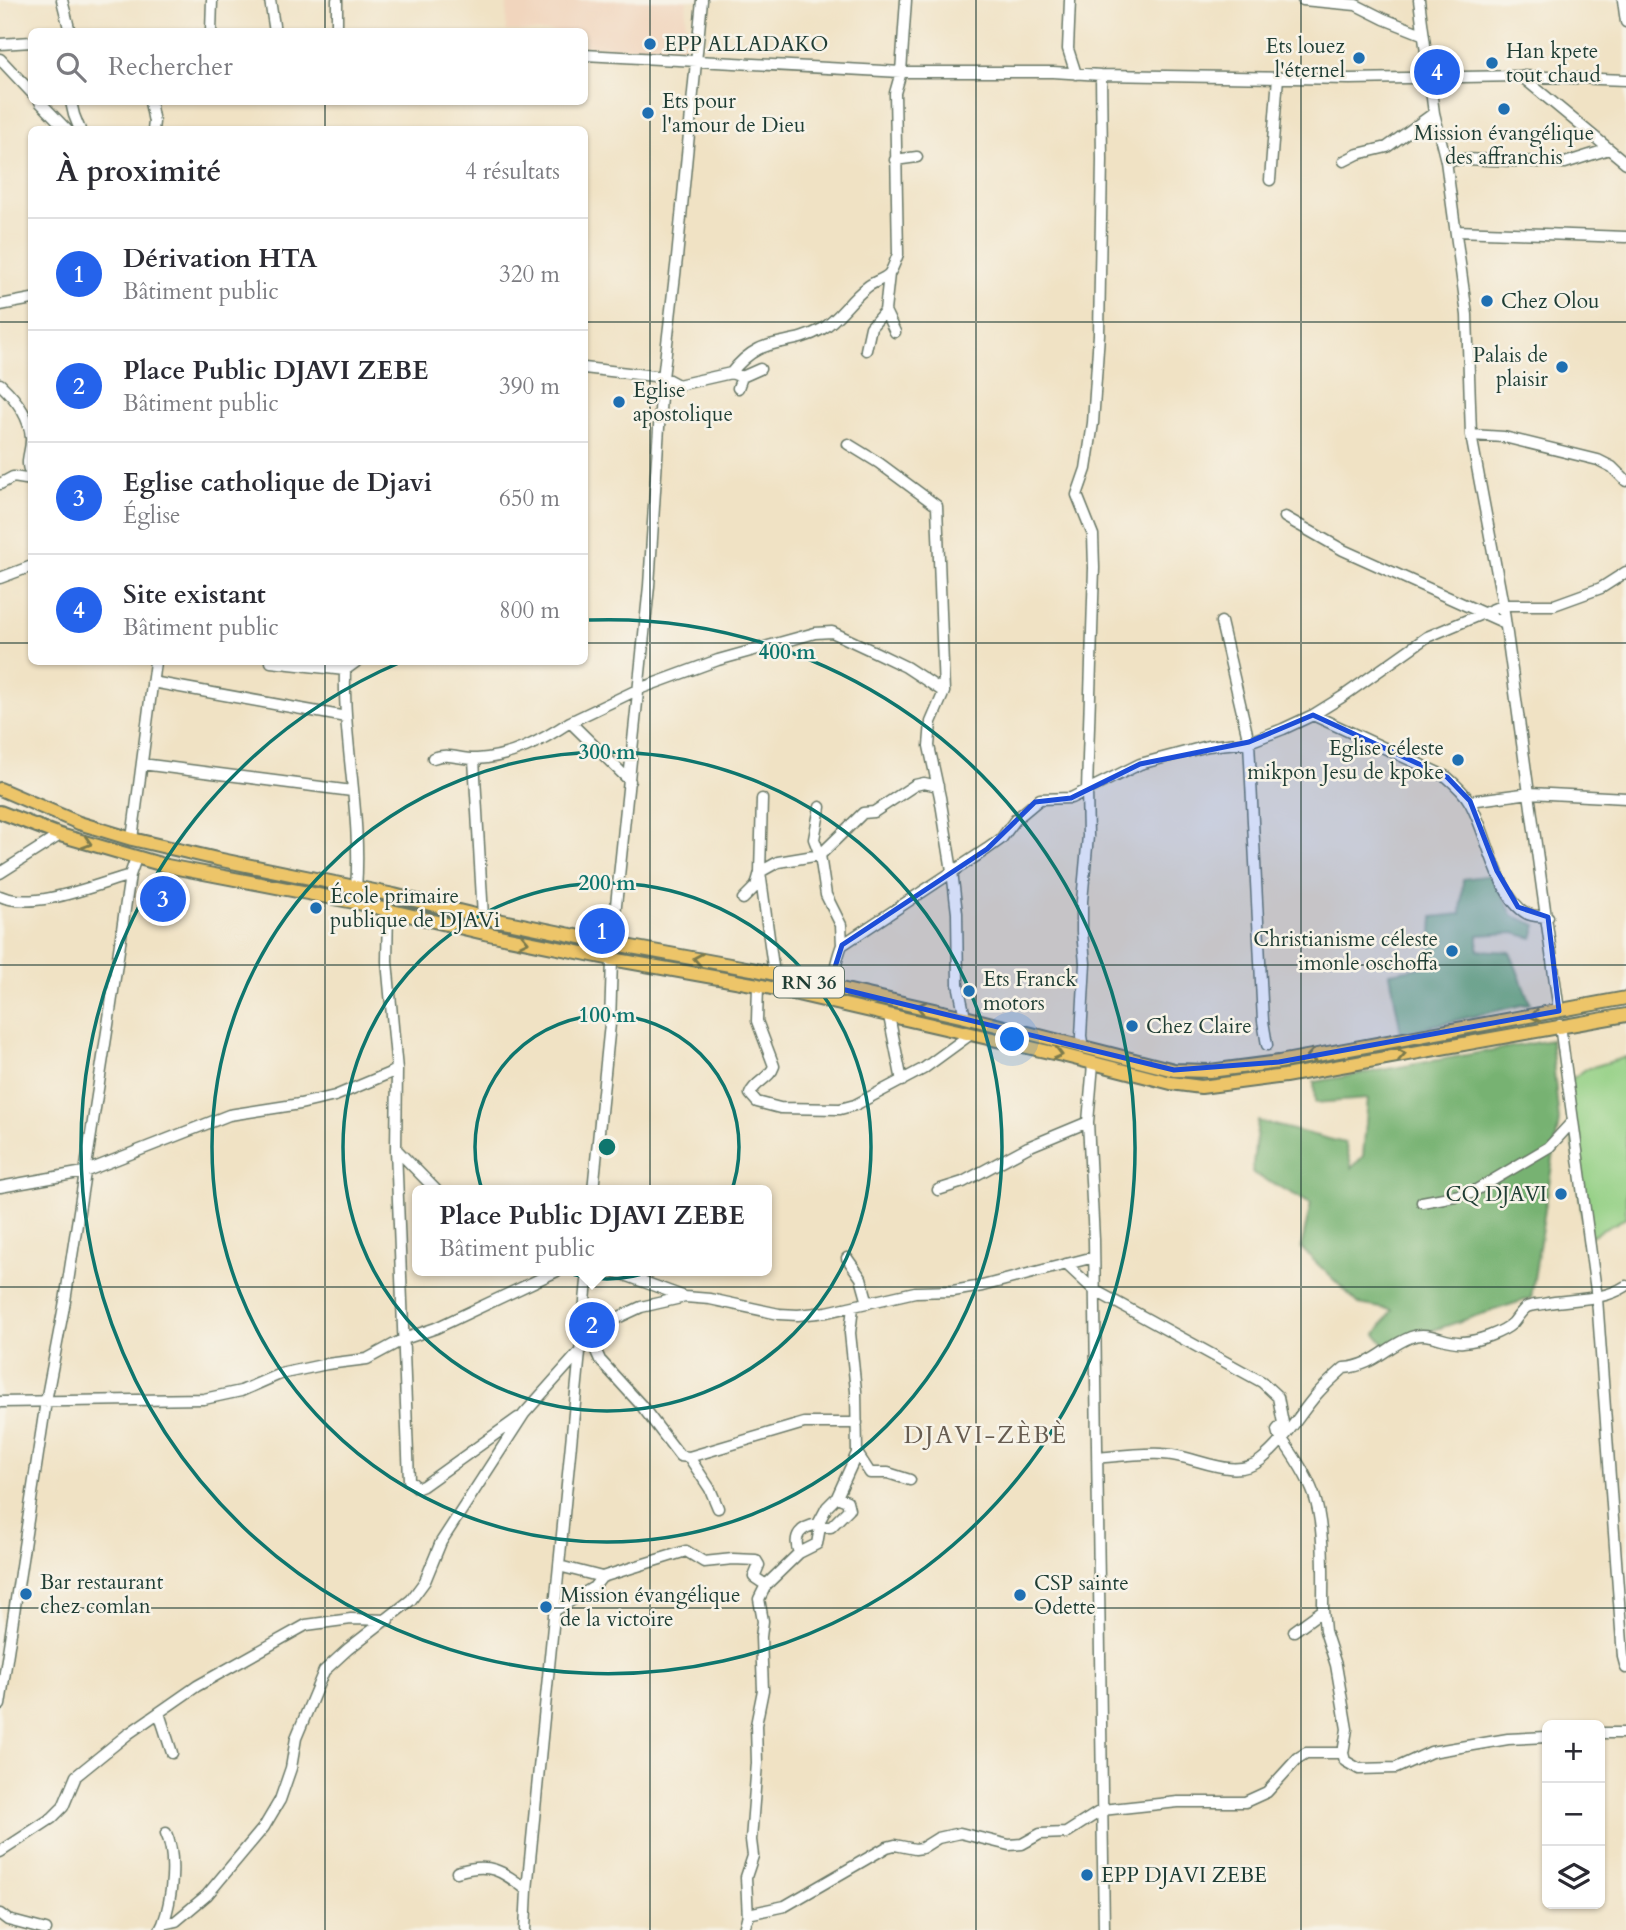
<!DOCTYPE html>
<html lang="fr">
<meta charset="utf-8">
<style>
:root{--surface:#fff;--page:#f2f2f3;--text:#2b2b33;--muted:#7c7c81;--line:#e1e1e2;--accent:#2563eb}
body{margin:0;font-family:Cardo,serif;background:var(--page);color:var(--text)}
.controls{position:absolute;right:21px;bottom:21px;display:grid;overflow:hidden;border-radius:10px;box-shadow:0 2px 5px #0004}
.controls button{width:63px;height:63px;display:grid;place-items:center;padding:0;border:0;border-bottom:2px solid var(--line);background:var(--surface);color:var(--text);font:35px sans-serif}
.you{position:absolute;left:1013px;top:1040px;width:24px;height:24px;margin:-18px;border:5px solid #fff;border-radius:50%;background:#1a73e8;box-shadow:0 0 0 10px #1a73e833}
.badge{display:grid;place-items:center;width:46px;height:46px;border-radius:50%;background:var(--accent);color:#fff;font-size:23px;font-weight:700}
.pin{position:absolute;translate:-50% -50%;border:4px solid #fff;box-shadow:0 2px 7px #0006}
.popup{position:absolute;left:412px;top:1185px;width:360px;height:91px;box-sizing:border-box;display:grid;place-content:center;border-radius:10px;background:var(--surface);filter:drop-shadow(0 2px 5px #0005);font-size:23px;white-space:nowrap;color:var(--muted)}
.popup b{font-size:26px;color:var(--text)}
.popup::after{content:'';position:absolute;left:50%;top:100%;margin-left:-14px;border:14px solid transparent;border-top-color:var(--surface)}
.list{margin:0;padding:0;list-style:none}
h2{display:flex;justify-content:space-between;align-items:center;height:91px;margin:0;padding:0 28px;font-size:30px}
h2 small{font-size:23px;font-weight:400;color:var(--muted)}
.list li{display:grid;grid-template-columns:46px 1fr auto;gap:21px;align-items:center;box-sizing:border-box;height:112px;padding:0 28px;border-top:2px solid var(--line)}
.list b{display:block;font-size:26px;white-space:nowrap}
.list p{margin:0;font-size:23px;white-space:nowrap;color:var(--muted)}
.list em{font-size:23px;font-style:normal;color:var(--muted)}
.icon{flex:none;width:38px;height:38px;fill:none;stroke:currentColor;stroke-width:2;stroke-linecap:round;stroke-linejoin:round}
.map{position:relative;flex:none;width:1626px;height:1930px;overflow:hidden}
.search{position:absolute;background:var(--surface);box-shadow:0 2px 5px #0004;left:28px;top:28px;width:560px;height:77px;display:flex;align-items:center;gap:18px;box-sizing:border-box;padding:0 24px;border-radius:10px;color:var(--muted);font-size:26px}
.panel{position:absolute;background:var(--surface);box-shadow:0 2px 5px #0004;left:28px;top:126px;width:560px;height:539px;border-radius:10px}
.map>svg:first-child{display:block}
.built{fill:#f1d5bd}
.green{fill:#94d085;stroke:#5a865c;stroke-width:2}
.forest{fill:#77b272;stroke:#4b7853;stroke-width:2}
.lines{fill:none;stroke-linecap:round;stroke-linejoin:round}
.minor-casing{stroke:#687766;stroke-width:13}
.major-casing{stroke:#687766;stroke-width:16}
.minor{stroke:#fff;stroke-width:10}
.major{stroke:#edc569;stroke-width:12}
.oneway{stroke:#7c7a4c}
.marked{fill:#1d4ed8;fill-opacity:0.2;stroke:#1d4ed8;stroke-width:5;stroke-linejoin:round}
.grid{fill:none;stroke:#1f3d34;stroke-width:2;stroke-opacity:0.55}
.ring{fill:none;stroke:#0f766e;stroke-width:3.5}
.poi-dot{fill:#1f6fb2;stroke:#f7f3e8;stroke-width:2.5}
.labels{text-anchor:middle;stroke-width:5;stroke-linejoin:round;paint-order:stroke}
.shield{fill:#f7f3e8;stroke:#60746a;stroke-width:2}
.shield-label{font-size:19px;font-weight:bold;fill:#1f3d34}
.poi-label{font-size:21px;fill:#1f3d34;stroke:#f7f3e8;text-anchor:start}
.quarter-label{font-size:24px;letter-spacing:2px;fill:#675c50;stroke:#f7f3e8}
.centre{fill:#0f766e;stroke:#f7f3e8;stroke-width:3.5}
.ring-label{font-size:21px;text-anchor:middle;font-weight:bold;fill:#0f766e;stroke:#f7f3e8;stroke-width:5;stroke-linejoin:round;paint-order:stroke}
</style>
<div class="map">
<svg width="1626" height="1930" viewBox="0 0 1626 1930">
<rect width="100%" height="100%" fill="#f7f3e8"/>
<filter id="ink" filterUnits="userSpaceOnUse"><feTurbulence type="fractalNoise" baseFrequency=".0143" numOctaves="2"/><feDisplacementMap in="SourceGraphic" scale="14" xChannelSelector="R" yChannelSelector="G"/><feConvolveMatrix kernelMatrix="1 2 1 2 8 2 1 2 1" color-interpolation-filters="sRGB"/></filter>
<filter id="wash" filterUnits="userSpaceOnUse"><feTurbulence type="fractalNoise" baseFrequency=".00686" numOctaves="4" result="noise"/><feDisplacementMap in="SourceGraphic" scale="28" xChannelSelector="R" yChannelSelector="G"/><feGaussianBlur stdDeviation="1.57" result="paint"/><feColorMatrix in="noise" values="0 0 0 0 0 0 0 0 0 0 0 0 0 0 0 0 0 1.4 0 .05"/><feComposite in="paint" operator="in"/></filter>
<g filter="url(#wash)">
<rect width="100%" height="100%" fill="#f0e2c4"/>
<path class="built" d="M 507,0 L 687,0 L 684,49 L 585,46 L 584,32 L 506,31 Z"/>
<path class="green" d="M 1626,1057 L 1626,1218 L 1585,1239 L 1566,1083 L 1586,1069 Z"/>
<path class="forest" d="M 1491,875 L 1513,916 L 1537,925 L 1533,938 L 1514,933 L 1478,935 L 1478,950 L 1510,952 L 1530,1003 L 1401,1033 L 1390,973 L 1430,966 L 1433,917 L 1461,914 L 1463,879 Z
M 1551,1040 L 1559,1121 L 1531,1298 L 1385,1346 L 1376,1334 L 1392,1310 L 1359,1304 L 1301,1248 L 1311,1203 L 1252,1173 L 1258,1121 L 1345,1143 L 1352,1168 L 1363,1156 L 1368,1099 L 1315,1103 L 1314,1082 Z"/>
</g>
<g filter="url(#ink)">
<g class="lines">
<defs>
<path id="minor" d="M 62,0 L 70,32
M 270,0 L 275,32
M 1070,0 L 1068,49 L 1076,74
M 1303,0 L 1356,5 L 1384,19 L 1422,34
M 1419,0 L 1434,113 L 1446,161 L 1467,315 L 1471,435 L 1503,605 L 1559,1011
M 1623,0 L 1626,22
M 211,32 L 212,0
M 337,32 L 337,0
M 0,44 L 32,42
M 584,55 L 901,72 L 1053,72 L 1101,75 L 1350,79 L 1520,76 L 1626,80
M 0,59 L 32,93
M 1521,76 L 1626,163
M 40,102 L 67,130
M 71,102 L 74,115 L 80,130
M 150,102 L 154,122 L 153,130
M 895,160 L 917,157
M 1344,161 L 1358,154 L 1387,147 L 1434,113
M 1446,161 L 1464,159 L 1565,163 L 1609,149
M 1270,180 L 1278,77
M 1456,231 L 1626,237
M 889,274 L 885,311 L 895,332
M 0,305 L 32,299
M 866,350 L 871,327 L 885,311
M 584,368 L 663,377 L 678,385 L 731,373 L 742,377
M 731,373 C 763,332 785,350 822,329 C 839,319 850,300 866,288 C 872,282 883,280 889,274 C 893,269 896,259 898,254 L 895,93 L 901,72 L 906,0
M 0,384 C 15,398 30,417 31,438 C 32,452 23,462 32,476
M 738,388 L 742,377 L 760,369
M 1471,435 L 1504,437 L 1598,460 L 1612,467 L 1626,481
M 848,444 L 879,463 L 937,506 L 944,692
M 0,484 L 13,477 L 32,480
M 1285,517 L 1343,550 L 1505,623
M 0,578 L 32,566
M 1221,622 L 1249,742 L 1263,1021 L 1267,1045
M 271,662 L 345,670 L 356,662
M 345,670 C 343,743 362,815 356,888
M 152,682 L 346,717
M 1313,715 L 1447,777 C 1455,784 1464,792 1469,801 C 1486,828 1497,897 1526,913 C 1532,917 1541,916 1548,917
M 433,758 C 448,752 461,760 477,759 C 512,757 541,741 570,722
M 474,759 L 483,917
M 142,764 L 352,791
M 630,781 L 570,722 L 639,689 L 718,660 L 815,633 L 832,632 L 877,653 L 906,667 L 944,692 L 931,722 L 929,746 L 940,797 L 952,871 L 957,913 L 958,984 L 965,1017
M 762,799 L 760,872 L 774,974
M 1470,801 L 1530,793 L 1626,798
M 820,807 L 814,839 L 820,855 L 826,895 L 841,925 L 842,945
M 132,839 L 155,662
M 0,873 L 60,835
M 0,896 C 34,911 95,885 130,875
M 743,899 L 756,886 L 760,872 L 778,862 L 820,855 L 863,813 L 874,812 L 915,785 L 924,783 L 938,786
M 388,909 L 387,961 L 397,1070 L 396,1149 L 409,1480 L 418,1488 L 423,1486 L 518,1418
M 612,944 L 649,586 L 661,395 L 677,258 L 702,0
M 758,985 L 757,1021 L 774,1066 C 770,1079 755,1081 750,1094 L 757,1102 L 780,1108 L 840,1109 L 855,1105 L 923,1069 L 971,1034
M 829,986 C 836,971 836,959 842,945 L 987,849 L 1001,839 L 1016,819 L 1040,799 L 1071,798 L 1140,764 L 1208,746 L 1249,742 L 1283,729 L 1313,715 L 1342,697 L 1427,637 L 1503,605 L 1554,605 L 1601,588 L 1626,572
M 889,1016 L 902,1081
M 1560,1025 L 1597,1298 L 1623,1657 L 1626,1668
M 1083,1048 L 1081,1036 L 1085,963 L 1082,932 L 1082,901 L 1088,836 L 1087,790 L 1094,568 L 1093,535 L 1077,495 L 1086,469 L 1093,423 L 1099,334 L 1102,160 L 1101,75
M 1093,1064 L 1088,1122 L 1094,1240 L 1104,1930
M 397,1150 L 436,1190
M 0,1187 L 84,1172 L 229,1115 L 300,1104 L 335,1096 L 397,1070
M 593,1190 L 610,1024 L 612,959
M 938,1190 L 963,1182 L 1028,1147 L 1088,1122
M 1422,1202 L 1471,1193 L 1549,1147 L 1573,1121
M 847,1258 L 861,1278 L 868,1303
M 1066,1264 L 1094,1290 L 1262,1382 L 1278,1397 L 1283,1423 L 1277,1430 L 1278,1434 C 1292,1453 1306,1473 1314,1495 C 1325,1527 1323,1576 1323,1610 L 1294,1631
M 614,1271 L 685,1297 L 710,1299 L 779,1314 L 798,1315 L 827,1312 L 915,1292 L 953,1291 L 982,1286 L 1094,1257
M 591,1340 L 600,1360 L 641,1405 L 680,1456 L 689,1457 L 804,1423 L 857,1423
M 0,1402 L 204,1399 L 241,1391 L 280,1374 L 327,1364 L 367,1359 L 404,1339 L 436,1328 L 557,1271
M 857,1453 L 870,1473 L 888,1473 L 910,1480
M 689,1457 L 710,1489 L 718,1508
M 1097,1458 C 1118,1456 1141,1453 1162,1454 C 1193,1454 1233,1482 1261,1460 C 1284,1442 1298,1416 1317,1394 C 1325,1385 1335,1376 1344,1368 C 1374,1366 1385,1347 1411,1337 C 1430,1330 1445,1344 1463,1342 C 1478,1341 1502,1333 1513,1323 C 1517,1318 1522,1310 1527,1307 C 1531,1305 1538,1305 1543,1304 C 1571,1298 1601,1302 1626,1286
M 799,1553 L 817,1544 L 820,1527 L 831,1527 L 849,1509 L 847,1501 L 837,1497
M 559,1566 L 602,1577
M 1323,1610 L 1325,1631 L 1336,1665 L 1347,1729 L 1343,1753
M 554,1611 L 594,1587 L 602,1577 L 686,1551 L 704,1562 L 733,1559 L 756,1560 L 759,1565 L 754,1577 L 766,1585
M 0,1705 L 46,1401 L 65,1301 L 108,1025 L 130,875 L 136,858
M 159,1713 L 172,1753
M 1600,1733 L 1626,1733
M 0,1852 L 52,1818 L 63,1807 L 76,1776 L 128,1734 L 197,1686 L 306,1625 L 351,1619 L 388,1620
M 457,1872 C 490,1862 501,1870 527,1890
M 0,1914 L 8,1920 L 46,1930
M 748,1919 L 746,1877 L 753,1856 L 751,1840 L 757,1763 L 756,1725 L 763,1690 L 761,1637 L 763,1621 L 759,1599 L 766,1585 L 799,1553 C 792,1535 801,1527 818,1524 L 827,1507 L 837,1497 L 857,1453 L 856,1391 L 850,1333 L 853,1307
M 163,1924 C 172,1900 177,1856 166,1833
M 160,1930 L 163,1924 L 176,1921 L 207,1895 L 264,1827 L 280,1800 L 291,1768 L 296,1738 L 324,1671 L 348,1649 L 411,1600 L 425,1581 L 441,1542 L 524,1414 L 582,1349 L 615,1319 L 641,1307 L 685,1297
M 525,1930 L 527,1890 L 588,1271
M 744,1930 L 748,1914 L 785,1906 L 887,1847 L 895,1845 L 915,1849 L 922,1848 L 938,1838 L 960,1833 L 1009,1845 L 1022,1844 L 1040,1834 L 1066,1833 L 1102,1810 L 1178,1802 L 1245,1802 L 1267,1792 L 1298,1758 L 1306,1753 L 1343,1753 L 1345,1761 L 1359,1769 L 1396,1768 L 1431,1752 L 1508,1739 L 1547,1737"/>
<path id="major" d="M 0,789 L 79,823 L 132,839 L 217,859 L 394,895 L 483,917 L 615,944 L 752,969 L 965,1017 L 1174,1070 L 1210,1071 L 1279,1062 L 1626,998
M 0,812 L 60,835 L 167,866 L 354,902 L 484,933 L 612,959 L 758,985 L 1062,1055 L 1171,1083 L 1201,1087 L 1285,1076 L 1626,1015"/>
</defs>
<use href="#minor" class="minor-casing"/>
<use href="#major" class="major-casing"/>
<use href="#minor" class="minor"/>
<use href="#major" class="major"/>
</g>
<defs><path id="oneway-chevron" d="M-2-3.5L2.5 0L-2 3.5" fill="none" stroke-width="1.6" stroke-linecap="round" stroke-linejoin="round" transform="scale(1.75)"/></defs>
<g class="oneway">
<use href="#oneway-chevron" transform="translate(87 843) rotate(17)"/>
<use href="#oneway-chevron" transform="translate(524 941) rotate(12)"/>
<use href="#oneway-chevron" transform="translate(698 959) rotate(-170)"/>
<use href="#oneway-chevron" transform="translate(921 1007) rotate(-167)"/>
<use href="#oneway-chevron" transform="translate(1535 1016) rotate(169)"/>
<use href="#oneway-chevron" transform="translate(1058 1054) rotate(14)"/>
<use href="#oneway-chevron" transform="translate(1401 1054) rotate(-10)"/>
<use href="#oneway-chevron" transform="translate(1311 1056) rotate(170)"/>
</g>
</g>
<path class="marked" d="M 1313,715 L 1447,777 L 1470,801 L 1497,871 L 1518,907 L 1548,917 L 1559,1011 L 1279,1062 L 1174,1070 L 829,986 L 842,945 L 987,849 L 1035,802 L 1071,798 L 1140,764 L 1249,742 Z"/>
<path class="grid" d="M 325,0 L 325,32M 650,0 L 650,1930M 976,0 L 976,1930M 1301,0 L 1301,1930M 325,102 L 325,130M 0,322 L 32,322M 584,322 L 1626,322M 0,643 L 32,643M 584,643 L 1626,643M 325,662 L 325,1930M 0,965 L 1626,965M 0,1287 L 1626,1287M 0,1608 L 1626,1608"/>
<g class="ring">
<circle cx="607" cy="1147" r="132"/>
<circle cx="607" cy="1147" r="264"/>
<circle cx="607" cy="1147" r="395"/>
<path d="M589 620A527 527 0 1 1 401 662"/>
</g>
<g class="poi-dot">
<circle cx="650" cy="44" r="7"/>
<circle cx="1359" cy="58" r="7"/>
<circle cx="1492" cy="63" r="7"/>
<circle cx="1504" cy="109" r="7"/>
<circle cx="648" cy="113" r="7"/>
<circle cx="1487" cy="301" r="7"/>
<circle cx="1562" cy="367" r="7"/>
<circle cx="619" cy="402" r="7"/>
<circle cx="1458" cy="760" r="7"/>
<circle cx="316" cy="908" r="7"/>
<circle cx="1452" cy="951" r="7"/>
<circle cx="969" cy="991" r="7"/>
<circle cx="1132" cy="1026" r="7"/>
<circle cx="1561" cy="1194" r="7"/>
<circle cx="26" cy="1594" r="7"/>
<circle cx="1020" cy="1595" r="7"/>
<circle cx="546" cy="1607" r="7"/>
<circle cx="1087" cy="1875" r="7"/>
</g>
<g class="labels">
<rect class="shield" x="774" y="966.5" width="70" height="31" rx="5"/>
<g class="shield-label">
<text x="809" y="989">RN 36</text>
</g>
<g class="poi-label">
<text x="664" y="51">EPP ALLADAKO</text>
<text x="1345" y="53" text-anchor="end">Ets louez<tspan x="1345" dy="24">l'éternel</tspan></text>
<text x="1506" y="58">Han kpete<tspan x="1506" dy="24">tout chaud</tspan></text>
<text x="662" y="108">Ets pour<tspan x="662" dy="24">l'amour de Dieu</tspan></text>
<text x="1504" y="140" text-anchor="middle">Mission évangélique<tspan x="1504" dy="24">des affranchis</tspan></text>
<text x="1501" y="308">Chez Olou</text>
<text x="1548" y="362" text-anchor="end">Palais de<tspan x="1548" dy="24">plaisir</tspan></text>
<text x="633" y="397">Eglise<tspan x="633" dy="24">apostolique</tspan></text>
<text x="1444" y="755" text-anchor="end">Eglise céleste<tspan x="1444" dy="24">mikpon Jesu de kpoke</tspan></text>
<text x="330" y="903">École primaire<tspan x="330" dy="24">publique de DJAVi</tspan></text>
<text x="1438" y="946" text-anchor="end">Christianisme céleste<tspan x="1438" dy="24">imonle oschoffa</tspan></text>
<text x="983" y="986">Ets Franck<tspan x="983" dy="24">motors</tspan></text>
<text x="1146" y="1033">Chez Claire</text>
<text x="1547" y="1201" text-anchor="end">CQ DJAVI</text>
<text x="40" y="1589">Bar restaurant<tspan x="40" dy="24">chez comlan</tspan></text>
<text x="1034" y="1590">CSP sainte<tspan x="1034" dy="24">Odette</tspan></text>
<text x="560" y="1602">Mission évangélique<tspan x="560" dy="24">de la victoire</tspan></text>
<text x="1101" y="1882">EPP DJAVI ZEBE</text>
</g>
<g class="quarter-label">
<text x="986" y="1443">DJAVI-ZÈBÈ</text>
</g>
</g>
<circle cx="607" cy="1147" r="10" class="centre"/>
<g class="ring-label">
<text x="787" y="659">400 m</text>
<text x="607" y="759">300 m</text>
<text x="607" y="890">200 m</text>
<text x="607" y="1022">100 m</text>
</g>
</svg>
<div class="controls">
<button>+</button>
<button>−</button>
<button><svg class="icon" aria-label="layers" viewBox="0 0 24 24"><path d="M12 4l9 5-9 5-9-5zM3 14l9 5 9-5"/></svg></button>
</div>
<div class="you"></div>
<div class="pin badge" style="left:602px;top:931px">1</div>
<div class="pin badge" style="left:592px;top:1325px">2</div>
<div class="popup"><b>Place Public DJAVI ZEBE</b>Bâtiment public</div>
<div class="pin badge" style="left:163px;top:899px">3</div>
<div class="pin badge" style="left:1437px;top:72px">4</div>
<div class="search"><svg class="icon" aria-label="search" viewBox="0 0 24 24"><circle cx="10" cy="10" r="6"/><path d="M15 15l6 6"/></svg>Rechercher</div>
<section class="panel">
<h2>À proximité<small>4 résultats</small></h2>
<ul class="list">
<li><span class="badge">1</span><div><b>Dérivation HTA</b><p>Bâtiment public</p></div><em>320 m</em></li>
<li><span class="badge">2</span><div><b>Place Public DJAVI ZEBE</b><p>Bâtiment public</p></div><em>390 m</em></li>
<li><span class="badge">3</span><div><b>Eglise catholique de Djavi</b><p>Église</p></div><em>650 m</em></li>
<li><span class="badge">4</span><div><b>Site existant</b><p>Bâtiment public</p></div><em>800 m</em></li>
</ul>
</section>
</div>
